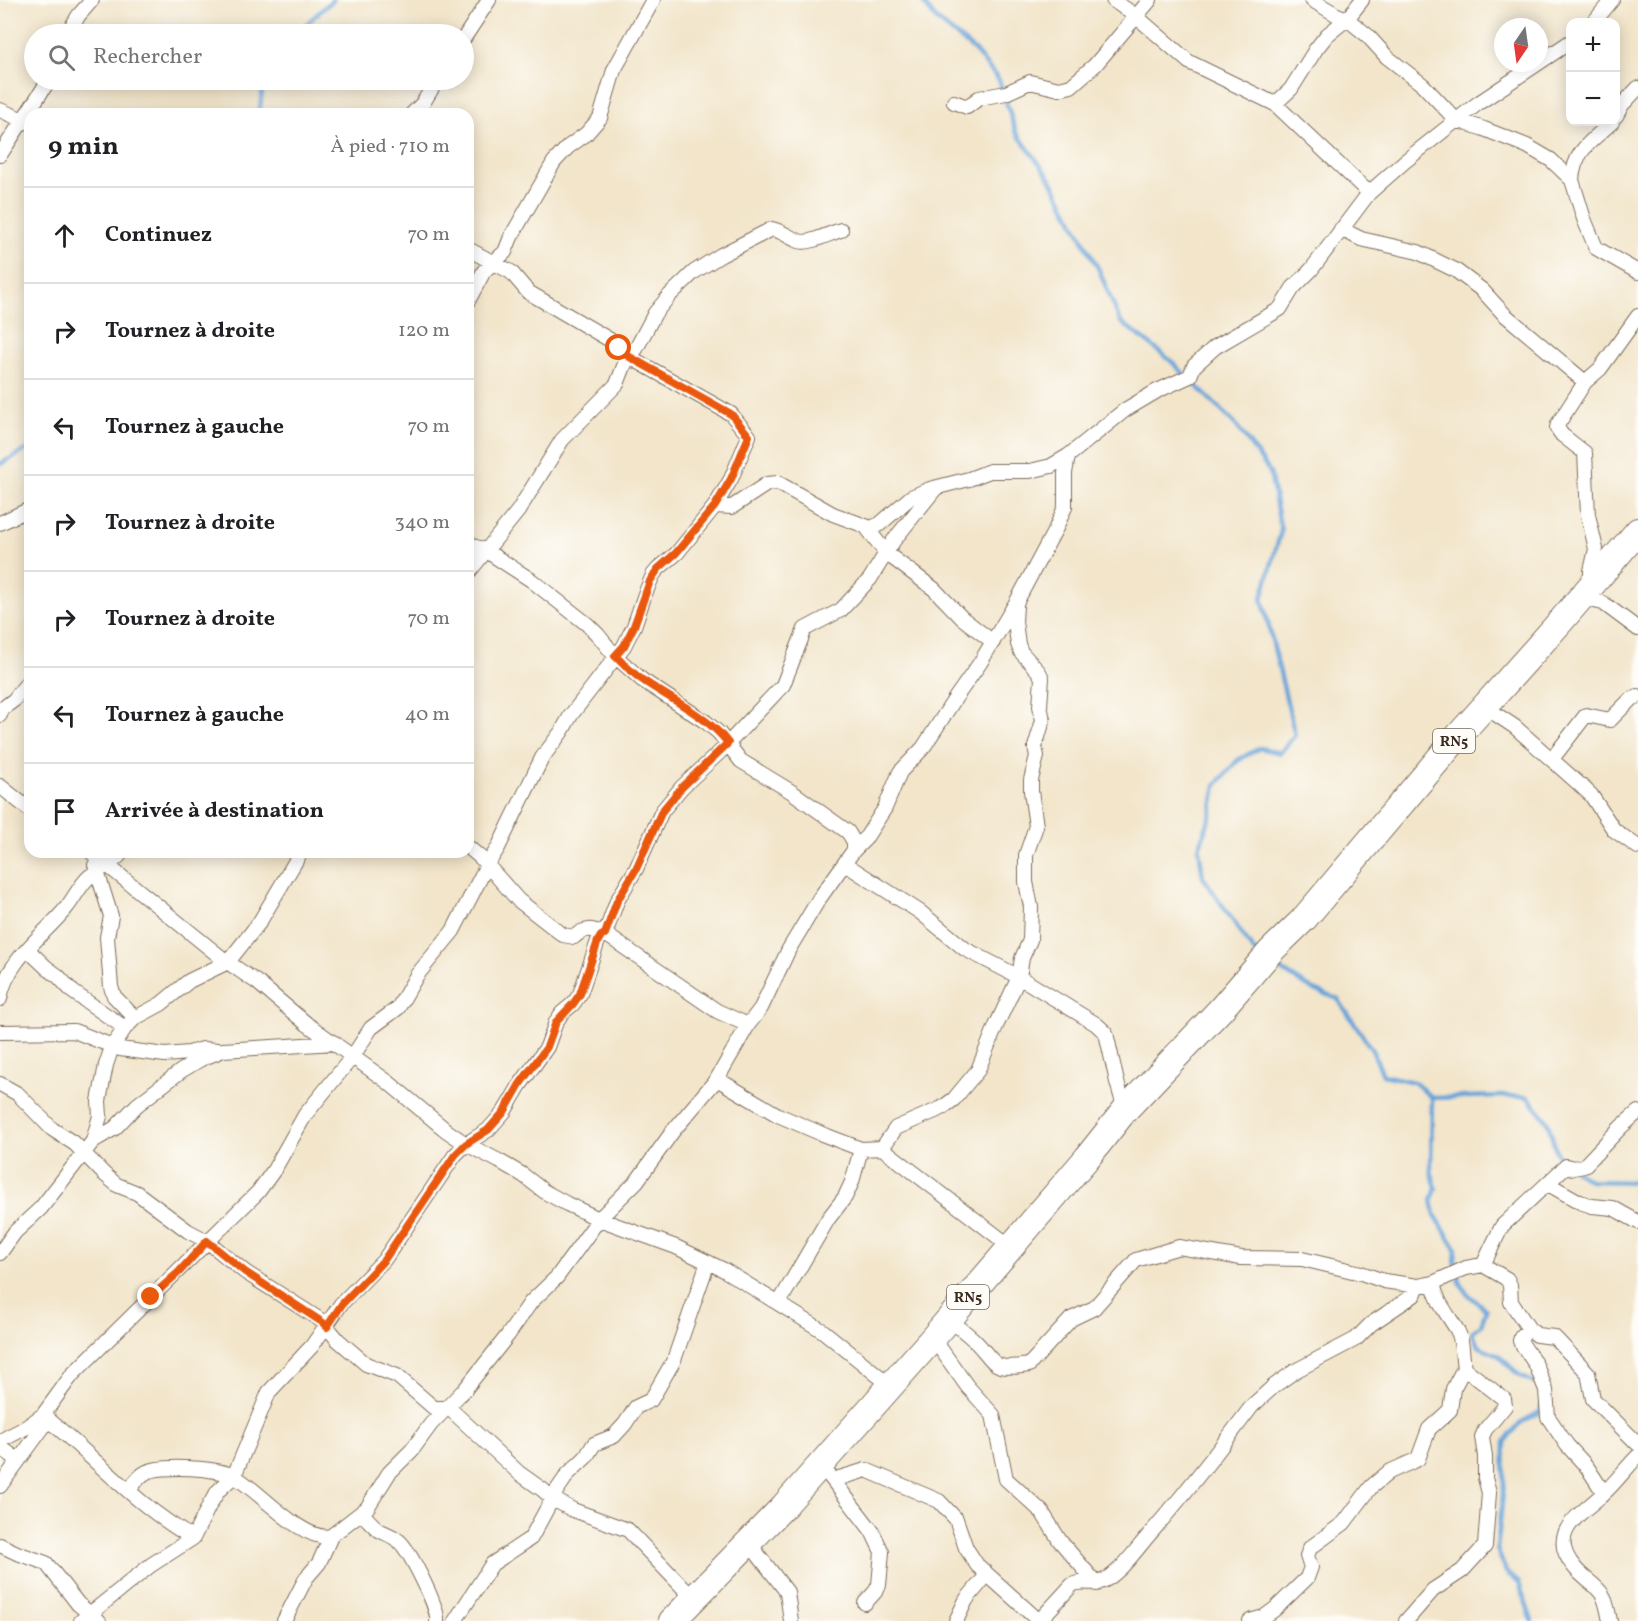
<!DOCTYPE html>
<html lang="fr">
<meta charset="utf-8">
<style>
:root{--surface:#fff;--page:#f6f6f6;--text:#202124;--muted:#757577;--line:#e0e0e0}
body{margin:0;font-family:Vollkorn,serif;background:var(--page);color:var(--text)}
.controls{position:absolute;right:18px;top:18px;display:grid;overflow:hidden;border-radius:12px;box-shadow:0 3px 15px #0003}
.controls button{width:54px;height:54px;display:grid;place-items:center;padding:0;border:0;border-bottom:2px solid var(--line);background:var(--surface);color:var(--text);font:30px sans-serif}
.compass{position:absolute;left:1494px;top:18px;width:54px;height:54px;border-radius:50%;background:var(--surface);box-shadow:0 3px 15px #0003;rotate:193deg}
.stop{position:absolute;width:18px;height:18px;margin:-14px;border:4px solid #ea580c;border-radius:50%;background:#fff}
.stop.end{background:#ea580c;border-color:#fff;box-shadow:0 2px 6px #0008}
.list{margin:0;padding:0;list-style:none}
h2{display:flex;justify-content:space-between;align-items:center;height:78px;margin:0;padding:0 24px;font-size:26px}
h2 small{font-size:20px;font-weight:400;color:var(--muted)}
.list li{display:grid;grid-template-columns:39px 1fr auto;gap:18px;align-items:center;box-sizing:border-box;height:96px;padding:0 24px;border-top:2px solid var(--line)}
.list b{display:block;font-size:22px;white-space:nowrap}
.list em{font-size:20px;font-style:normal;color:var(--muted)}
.icon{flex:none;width:33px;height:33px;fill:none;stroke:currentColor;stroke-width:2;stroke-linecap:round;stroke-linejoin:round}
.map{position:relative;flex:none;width:1638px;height:1621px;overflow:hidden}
.search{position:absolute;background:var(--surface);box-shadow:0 3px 15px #0003;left:24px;top:24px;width:450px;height:66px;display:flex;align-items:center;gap:15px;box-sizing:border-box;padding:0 21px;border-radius:33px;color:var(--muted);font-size:22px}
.panel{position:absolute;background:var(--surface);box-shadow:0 3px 15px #0003;left:24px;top:108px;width:450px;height:750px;border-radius:18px}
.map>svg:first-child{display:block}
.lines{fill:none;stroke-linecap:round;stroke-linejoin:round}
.stream{stroke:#69a4d9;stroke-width:4.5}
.street-casing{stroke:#7b6b5a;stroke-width:16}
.highway-casing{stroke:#7b6b5a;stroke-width:28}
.street{stroke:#fff;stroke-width:14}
.highway{stroke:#fff;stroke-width:26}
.route{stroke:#ea580c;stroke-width:8}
.labels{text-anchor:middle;stroke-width:6;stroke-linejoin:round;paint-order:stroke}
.shield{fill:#fdfcf7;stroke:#75695f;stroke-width:1.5}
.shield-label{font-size:15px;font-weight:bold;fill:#3b2a1e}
</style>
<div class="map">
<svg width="1638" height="1621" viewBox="0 0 1638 1621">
<rect width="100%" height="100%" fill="#fdfcf7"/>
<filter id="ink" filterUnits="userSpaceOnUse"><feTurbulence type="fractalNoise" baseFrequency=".0167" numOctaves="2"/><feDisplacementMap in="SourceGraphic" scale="12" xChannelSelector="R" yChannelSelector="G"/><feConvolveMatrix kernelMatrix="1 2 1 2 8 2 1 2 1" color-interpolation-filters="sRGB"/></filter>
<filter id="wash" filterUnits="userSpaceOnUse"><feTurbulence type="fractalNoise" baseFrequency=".008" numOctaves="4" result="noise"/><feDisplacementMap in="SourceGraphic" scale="24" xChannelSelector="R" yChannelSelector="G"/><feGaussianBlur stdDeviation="1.35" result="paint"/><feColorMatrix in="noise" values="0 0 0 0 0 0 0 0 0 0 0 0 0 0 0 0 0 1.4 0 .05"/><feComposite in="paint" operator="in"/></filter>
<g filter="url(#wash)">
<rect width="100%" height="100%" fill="#f2e5ca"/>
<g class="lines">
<path class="stream" d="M 921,0 L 936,19 L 974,50 L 999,80 L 1016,132 L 1050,178 L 1099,270 L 1120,321 L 1170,360 L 1236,425 L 1270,472 L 1281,531 L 1262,598 L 1295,735 L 1280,753 L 1260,748 L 1238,760 L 1216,785 L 1211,814 L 1199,848 L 1203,877 L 1253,950 L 1259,954
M 295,34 L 333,0
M 259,114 L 264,80
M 0,464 L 30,448
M 1270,963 L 1312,989 L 1338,999 L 1372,1050 L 1383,1075 L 1414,1082 L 1432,1098 L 1501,1096 L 1528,1097 L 1548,1122 L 1556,1152 L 1565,1164
M 1432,1098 L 1431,1170 L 1436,1188 L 1432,1200 L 1435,1215 L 1456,1249 L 1455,1260 L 1460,1283 L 1469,1295 L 1486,1310 L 1481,1325 L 1472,1332 L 1478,1346 L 1497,1354 L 1520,1376 L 1540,1386
M 1575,1171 L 1591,1181 L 1638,1182
M 1532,1621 L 1519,1583 L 1506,1572 L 1497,1549 L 1504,1484 L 1505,1442 L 1520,1423 L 1540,1412 L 1542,1405"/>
</g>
</g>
<g filter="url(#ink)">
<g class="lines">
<defs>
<path id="street" d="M 1113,0 L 1137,17 L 1189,62 L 1275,104 L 1369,193
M 1312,0 L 1337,15 L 1347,19 L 1367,35 L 1387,57 L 1423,85 L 1456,120 L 1484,129 L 1527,146 L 1551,160 L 1572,180 L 1584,219 L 1596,248 L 1638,272
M 1594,22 L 1612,0
M 67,34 L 79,15 L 92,0
M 464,38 L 489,0
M 954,102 L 967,107 L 979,98 L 1006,93 L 1030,82 L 1059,89 L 1071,86 L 1095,65 L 1150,0
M 1275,104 L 1291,89 L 1316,49 L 1327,35 L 1347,19 L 1362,0
M 0,110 L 30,123
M 412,114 L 423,103 L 437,80
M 1616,116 L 1622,105 L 1638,88
M 0,155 L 49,80
M 1572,180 C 1574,150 1593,140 1612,122
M 1341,229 L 1361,239 L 1418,252 L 1455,270 L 1482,290 L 1504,314 L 1585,382 L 1600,369 L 1638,316
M 468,301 L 484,271 L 505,252 L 511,237 L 554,162 L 568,147 L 586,134 L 600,118 L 614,70 L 653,0
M 1585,382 L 1558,424 L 1557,428 L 1562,435 L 1585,453 L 1588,515 L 1596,549 L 1591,571 L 1592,580
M 715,506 L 732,507 L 767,484 L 778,483 L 833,514 L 871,528 L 880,524 L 911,497 L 930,489 L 969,479 L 990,471 L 1030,471 L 1051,466 L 1068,456 L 1125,410 L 1157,391 L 1190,376 L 1194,366 L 1215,347 L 1280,309 L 1293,288 L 1311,270 L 1369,193 L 1404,162 L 1477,104 L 1570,42
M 0,523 L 30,509
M 867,528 L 886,553 L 934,589 L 962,618 L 993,642
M 468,542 L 473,546 L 485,550 L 531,580 L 587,624 L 598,635 L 615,656 L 642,680 L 706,722 L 719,733 L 741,761 L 792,792 L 848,832 L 854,842 L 854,850
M 468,573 L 518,511 L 562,440 L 617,384 L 628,356 L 636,349 L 655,313 L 670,295 L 694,272 L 721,255 L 772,229 C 782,231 790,238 799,241 C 808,245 830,233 841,230
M 1581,598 L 1603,603 L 1638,629
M 1485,707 L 1515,727 L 1578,783 L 1591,795 L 1614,830 L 1638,847
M 0,715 L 2,709 L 14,700 L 30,679
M 1552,759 L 1586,715 L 1610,720 L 1631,699 L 1638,696
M 0,786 L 30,810
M 468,847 L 481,858 L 518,900 L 563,935 L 574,937 C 585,927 592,929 605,934 L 717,1011 L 748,1025
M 91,852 L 223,959 L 258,983 L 307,1024 L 388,1082 L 447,1131 L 466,1144 L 499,1161 L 523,1175 L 545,1192 L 567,1204 L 599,1219 L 676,1247 L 724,1270 L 823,1331 L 891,1386
M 845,864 L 920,912 L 965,949 L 1019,977 L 1096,1024 L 1106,1033 L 1117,1082 L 1125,1110
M 95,865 L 111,916 L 107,937 L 111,987 L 114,996 L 135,1018
M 28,950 L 47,968 L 58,976 L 73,992 L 125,1028
M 0,999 C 6,960 44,936 67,907 C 75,897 80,885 89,877 C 100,868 114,864 122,852
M 0,1032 L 74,1031 L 120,1049 L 165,1055 L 189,1053 L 203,1049 L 218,1050
M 717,1079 L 778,1115 L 822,1134 L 861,1149 L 882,1148 L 1011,1247
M 0,1084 L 18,1094 L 52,1129 L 75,1144 L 104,1174 L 117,1185 L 137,1193 L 188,1231 L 207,1241 L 245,1272 L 322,1321 L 338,1340 L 366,1364 L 397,1376 L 434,1408 L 449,1408 L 519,1473 L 543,1490 L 553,1499 L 573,1510 L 628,1530 L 693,1598
M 93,1141 L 100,1116 L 99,1101 L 106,1065 L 112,1047 L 125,1028 L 135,1018 L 161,1004 L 189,981 L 228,962 L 259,923 L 301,852
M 882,1148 L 896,1128 L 942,1108 L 954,1099 L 978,1070 L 996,1026 L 1019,977 L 1022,958 L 1030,940 L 1031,907 L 1026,882 L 1026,855 L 1036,826 L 1031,791 L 1031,780 L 1037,756 L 1035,747 L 1043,720 L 1040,706 L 1042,678 L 1039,672 L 1021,652 L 1018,644 L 1015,622 L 1016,605
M 1548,1184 L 1580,1202 L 1592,1206 L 1613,1208 L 1638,1222
M 0,1253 L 15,1232 L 41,1208 L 93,1141 L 115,1128 L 137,1105 L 181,1071 L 201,1059 L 223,1050 L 335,1043
M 1483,1265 L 1507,1279 L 1510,1285 L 1511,1302 L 1529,1329 L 1537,1335 L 1554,1337 L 1559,1342 L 1588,1373 L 1593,1399 L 1638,1444
M 779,1303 L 828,1219 L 845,1197 L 852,1182 L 861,1149
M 949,1319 C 957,1326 967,1333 974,1340 C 998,1364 990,1371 1029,1365 L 1071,1319 L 1094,1308 L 1136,1260 L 1179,1247 L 1241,1258 L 1302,1259 L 1361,1273 L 1384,1281 L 1418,1286 L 1433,1283 L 1466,1268 L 1483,1265 L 1502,1226 L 1566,1166 L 1573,1168 L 1584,1166 L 1621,1127 L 1638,1112
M 1529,1329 L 1521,1337 L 1520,1341 L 1536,1365 L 1546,1390 L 1548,1417 L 1567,1445 L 1587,1467 L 1604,1493
M 933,1338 L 967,1386 L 993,1415 L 1006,1479 L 1042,1512 L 1060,1541 L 1097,1584
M 43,1415 C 93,1456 137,1506 193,1538
M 0,1441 L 25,1428 L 43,1415 L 72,1375 L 258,1192 L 274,1170 L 305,1115 L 353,1056 L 371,1028 L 398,1008 L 417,975 L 453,931 L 487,865 L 498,848 L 542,758 L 562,731 L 571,715 L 624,646 L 634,626 L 645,594 L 653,575 L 658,569 L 677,553 L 715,506 L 731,479 L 749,436 L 731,414 L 628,356 L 610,340 L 528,292 L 511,272 L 468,249
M 0,1447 L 18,1460
M 828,1474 L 872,1531 L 882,1552 L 879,1585 L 875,1592 L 865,1603
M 833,1480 L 866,1470 L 939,1501 L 956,1519 L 966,1548 L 977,1565 L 1039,1621 L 1072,1585 C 1083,1579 1095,1587 1107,1579 C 1123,1569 1136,1550 1148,1536 C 1185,1494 1219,1450 1252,1406 L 1274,1386 L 1295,1371 L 1356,1339 L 1371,1324 L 1414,1295 L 1418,1286
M 0,1486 L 49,1419
M 129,1490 C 134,1484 139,1476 145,1473 C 160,1464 221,1468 235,1477 C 259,1490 303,1543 331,1536
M 362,1514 C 368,1519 373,1526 379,1530 C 386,1534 394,1536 400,1542 C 410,1552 439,1608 437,1621
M 749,1543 L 787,1592 L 791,1621
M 0,1545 L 17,1553 L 46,1563 L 78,1604 L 99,1621
M 81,1621 L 151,1565 L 193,1538 L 210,1504 L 218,1491 L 234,1476 L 269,1392 L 312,1346 L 341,1304 L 384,1260 L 455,1155 L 466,1144 L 488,1130 L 504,1112 L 520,1085 L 547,1047 L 556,1022 L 562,1013 L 573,1004 L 580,994 L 598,941 L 601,936 L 605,934 L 617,901 L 636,869 L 662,811 L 682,787 L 722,750 L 783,685 L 805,629 L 841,610 L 870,579 L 894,540 L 935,489
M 284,1621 L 306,1578 L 319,1563 L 331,1536 L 367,1508 L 389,1473 L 412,1450 L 431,1424 L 466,1388 L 508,1335 L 531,1302 L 557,1277 L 599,1219 L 637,1181 L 673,1131 L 717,1079 L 748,1025 L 761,1008 L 789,949 L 819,899 L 854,850 L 865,839 L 885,808 L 900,772 L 923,748 L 956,697 L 980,663 L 1017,601 L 1056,528 L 1065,507 L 1065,473 L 1068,456
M 455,1621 L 492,1564 L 531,1538 L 557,1490 L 568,1474 L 586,1457 L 594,1444 L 614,1436 L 625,1424 L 636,1407 L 651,1400 L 674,1360 L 708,1262
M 956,1621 L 966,1600 L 986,1576
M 1250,1621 L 1264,1617 L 1275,1609 L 1307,1578 L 1311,1567 L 1307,1556 L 1310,1548 L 1344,1523 L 1371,1487 L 1389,1472 L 1418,1459 L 1429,1429 L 1450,1410 L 1453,1389 L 1464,1368
M 1406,1621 L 1433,1590 L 1462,1571 L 1485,1546 L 1489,1493 L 1485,1478 L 1485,1456 L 1482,1437 L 1485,1430 L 1505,1406 L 1504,1399 L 1464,1368 C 1462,1357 1463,1339 1457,1330 C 1447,1313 1437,1303 1433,1283
M 1610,1621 C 1608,1612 1607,1602 1602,1594 C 1595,1584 1583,1578 1575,1568 C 1545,1533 1580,1515 1603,1494 C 1616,1482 1626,1468 1638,1456"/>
<path id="highway" d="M 672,1621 L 784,1506 L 933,1338 L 1087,1158 L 1125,1110 L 1221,1009 L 1271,951 L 1303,920 L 1460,734 L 1561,621 L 1638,531"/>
</defs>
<use href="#street" class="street-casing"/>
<use href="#highway" class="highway-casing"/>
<use href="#street" class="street"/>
<use href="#highway" class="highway"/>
</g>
</g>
<g class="lines" filter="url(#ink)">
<path class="route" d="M 151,1297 L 179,1272 L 207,1241 L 245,1272 L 322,1322 L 327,1327 L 342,1304 L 384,1260 L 455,1155 L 466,1144 L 488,1130 L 504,1112 L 520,1084 L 547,1047 L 556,1022 L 573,1004 L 580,994 L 598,941 L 601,936 L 605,934 L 617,901 L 636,869 L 662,811 L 682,787 L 728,743 C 709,717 670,699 644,681 C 633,674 624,664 615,656 L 624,646 L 634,626 L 650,581 L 658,569 L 676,553 L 715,506 L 731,479 L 749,436 L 731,414 L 628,356 L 619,348"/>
</g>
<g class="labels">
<g class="shield">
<rect x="1433" y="729" width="42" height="24" rx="4.5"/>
<rect x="947" y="1285" width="42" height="24" rx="4.5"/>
</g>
<g class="shield-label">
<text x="1454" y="746">RN5</text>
<text x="968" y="1302">RN5</text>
</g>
</g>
</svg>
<div class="controls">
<button>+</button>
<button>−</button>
</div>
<svg class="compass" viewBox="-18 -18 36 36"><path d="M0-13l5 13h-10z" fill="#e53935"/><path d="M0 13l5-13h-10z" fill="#757577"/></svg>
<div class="stop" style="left:619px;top:348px"></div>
<div class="stop end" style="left:151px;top:1297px"></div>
<div class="search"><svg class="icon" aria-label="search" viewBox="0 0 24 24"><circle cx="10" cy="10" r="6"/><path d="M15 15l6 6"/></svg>Rechercher</div>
<section class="panel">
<h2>9 min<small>À pied · 710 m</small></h2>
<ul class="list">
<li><svg class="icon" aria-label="ahead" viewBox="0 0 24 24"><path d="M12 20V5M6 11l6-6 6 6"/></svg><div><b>Continuez</b></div><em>70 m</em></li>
<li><svg class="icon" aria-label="right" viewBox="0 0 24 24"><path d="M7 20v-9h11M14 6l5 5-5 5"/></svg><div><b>Tournez à droite</b></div><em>120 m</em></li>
<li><svg class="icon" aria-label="left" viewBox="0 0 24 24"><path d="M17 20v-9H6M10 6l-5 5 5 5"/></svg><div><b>Tournez à gauche</b></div><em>70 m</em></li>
<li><svg class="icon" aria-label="right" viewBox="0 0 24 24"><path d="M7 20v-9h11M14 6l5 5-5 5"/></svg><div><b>Tournez à droite</b></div><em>340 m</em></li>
<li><svg class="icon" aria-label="right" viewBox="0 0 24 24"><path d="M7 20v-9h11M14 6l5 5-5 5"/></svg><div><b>Tournez à droite</b></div><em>70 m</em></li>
<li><svg class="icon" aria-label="left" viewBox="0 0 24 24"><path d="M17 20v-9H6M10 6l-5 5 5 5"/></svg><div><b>Tournez à gauche</b></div><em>40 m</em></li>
<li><svg class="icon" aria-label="arrive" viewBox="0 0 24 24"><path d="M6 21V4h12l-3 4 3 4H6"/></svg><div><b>Arrivée à destination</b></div></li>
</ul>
</section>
</div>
